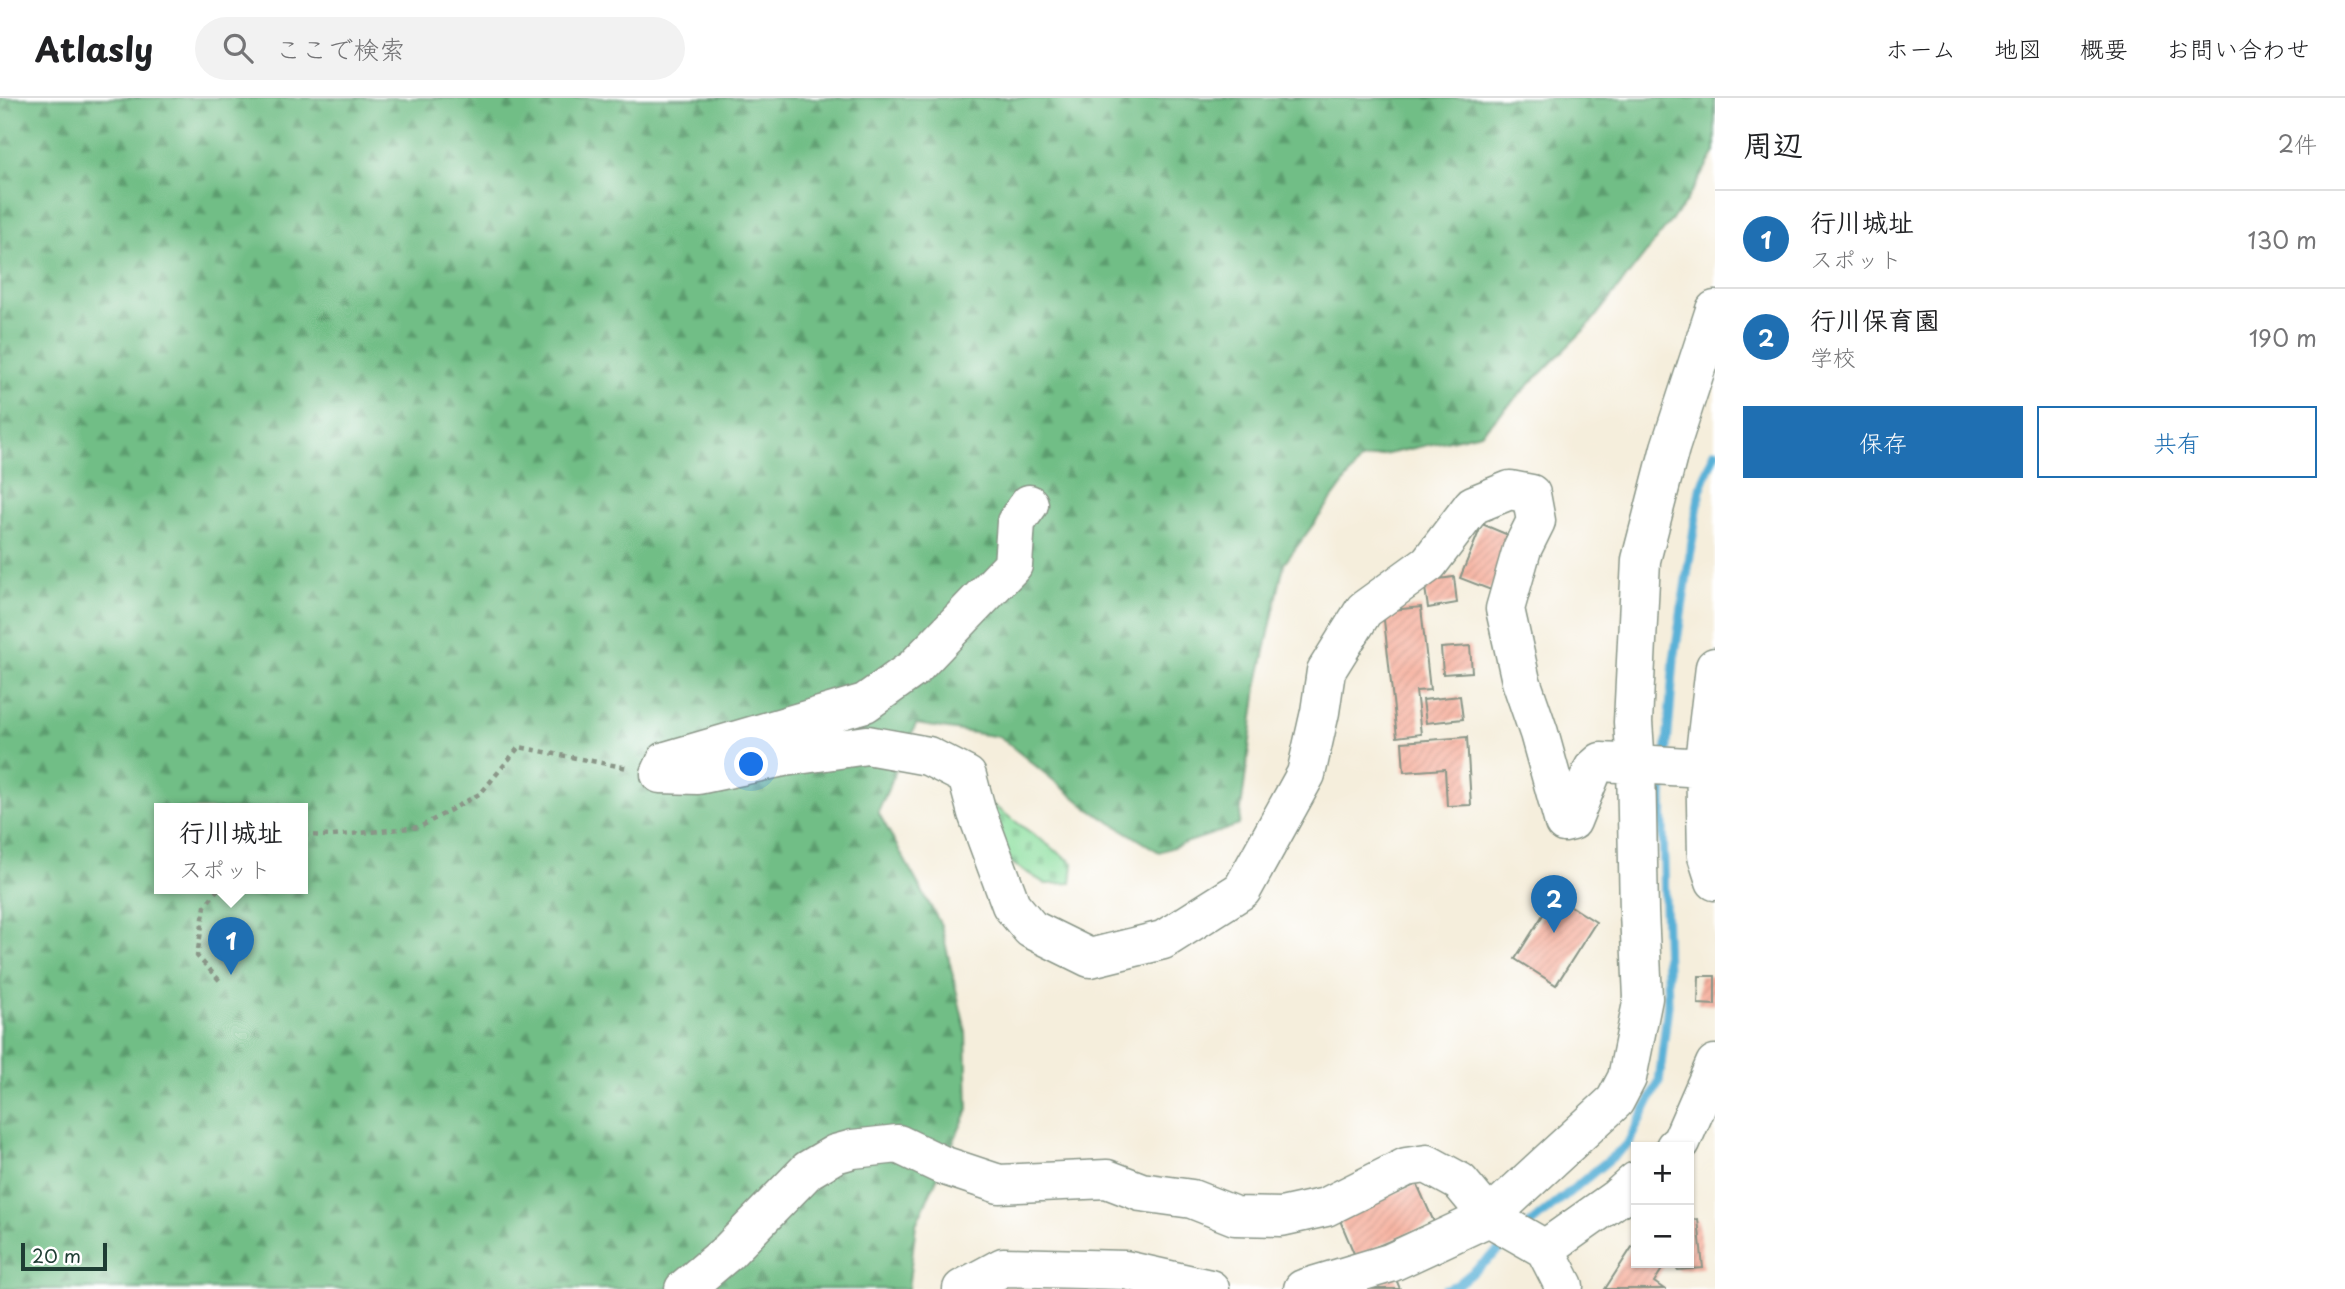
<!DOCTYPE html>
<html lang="ja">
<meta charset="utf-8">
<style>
:root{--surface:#fff;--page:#f2f2f2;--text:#202124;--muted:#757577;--line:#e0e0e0;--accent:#1f6fb2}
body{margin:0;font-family:"Playpen Sans","Klee One",sans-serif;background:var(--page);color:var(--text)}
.controls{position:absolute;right:21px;bottom:21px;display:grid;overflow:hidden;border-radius:0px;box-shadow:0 2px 5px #0004}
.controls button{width:63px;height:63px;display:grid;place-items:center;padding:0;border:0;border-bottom:2px solid var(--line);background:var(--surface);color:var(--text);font:35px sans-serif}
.scale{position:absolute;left:21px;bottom:18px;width:86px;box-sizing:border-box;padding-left:7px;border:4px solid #1f3d34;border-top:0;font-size:19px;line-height:24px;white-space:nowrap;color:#1f3d34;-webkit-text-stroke:5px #fff;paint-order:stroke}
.you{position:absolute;left:752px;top:667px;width:24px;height:24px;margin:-18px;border:5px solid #fff;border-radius:50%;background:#1a73e8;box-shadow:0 0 0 10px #1a73e833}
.badge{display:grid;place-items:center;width:46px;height:46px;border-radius:50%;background:var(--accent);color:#fff;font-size:23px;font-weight:700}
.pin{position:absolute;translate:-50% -58px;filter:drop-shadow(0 2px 4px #0008)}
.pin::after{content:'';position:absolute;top:37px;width:24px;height:21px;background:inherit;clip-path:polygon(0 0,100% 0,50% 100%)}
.popup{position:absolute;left:154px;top:705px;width:154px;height:91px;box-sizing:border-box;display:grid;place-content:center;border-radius:0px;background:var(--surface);filter:drop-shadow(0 2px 5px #0005);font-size:23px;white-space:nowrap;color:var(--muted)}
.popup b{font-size:26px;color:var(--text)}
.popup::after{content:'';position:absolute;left:50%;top:100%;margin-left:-14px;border:14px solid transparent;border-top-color:var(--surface)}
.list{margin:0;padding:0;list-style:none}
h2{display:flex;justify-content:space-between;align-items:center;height:91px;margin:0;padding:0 28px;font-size:30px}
h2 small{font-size:23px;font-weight:400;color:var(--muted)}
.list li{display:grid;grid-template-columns:46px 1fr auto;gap:21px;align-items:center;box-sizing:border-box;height:98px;padding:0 28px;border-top:2px solid var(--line)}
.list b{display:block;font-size:26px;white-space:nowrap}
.list p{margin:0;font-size:23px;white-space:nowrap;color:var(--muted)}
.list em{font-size:23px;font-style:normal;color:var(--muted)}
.actions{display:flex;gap:14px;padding:21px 28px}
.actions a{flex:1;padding:16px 0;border:2px solid var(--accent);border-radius:0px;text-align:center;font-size:24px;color:var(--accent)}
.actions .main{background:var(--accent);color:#fff}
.icon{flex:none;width:38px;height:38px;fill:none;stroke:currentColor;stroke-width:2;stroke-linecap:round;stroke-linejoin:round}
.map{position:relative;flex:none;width:1715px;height:1191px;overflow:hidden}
header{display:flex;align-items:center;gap:42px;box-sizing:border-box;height:98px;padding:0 35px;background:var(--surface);border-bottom:2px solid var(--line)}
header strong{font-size:33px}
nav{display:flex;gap:38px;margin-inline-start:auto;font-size:24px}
.search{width:490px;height:63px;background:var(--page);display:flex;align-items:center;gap:18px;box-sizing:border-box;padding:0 24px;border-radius:38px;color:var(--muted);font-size:26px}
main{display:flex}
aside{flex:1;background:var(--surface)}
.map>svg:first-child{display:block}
.forest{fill:url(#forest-firs);stroke:#487e5d;stroke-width:2;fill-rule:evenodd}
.cemetery{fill:url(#cemetery-stones);stroke:#568e6a;stroke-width:2}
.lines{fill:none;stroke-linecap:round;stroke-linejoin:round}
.stream{stroke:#5ab1d7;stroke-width:9}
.building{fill:url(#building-hatch)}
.minor-casing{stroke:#8a9688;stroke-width:41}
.path{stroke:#8a9688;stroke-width:4.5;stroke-dasharray:5 5;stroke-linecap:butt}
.minor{stroke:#fff;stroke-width:38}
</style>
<header>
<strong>Atlasly</strong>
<div class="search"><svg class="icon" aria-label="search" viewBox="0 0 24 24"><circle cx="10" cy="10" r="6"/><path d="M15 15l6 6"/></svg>ここで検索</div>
<nav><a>ホーム</a><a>地図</a><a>概要</a><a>お問い合わせ</a></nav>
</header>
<main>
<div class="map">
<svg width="1715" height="1191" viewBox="0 0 1715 1191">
<defs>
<pattern id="forest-firs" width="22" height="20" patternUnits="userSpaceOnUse" patternTransform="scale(1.75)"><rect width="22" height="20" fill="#71be86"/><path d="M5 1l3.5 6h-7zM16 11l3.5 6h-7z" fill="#5c9c6e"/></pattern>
<pattern id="cemetery-stones" width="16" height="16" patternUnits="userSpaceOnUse" patternTransform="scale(1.75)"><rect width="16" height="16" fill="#8cdf9f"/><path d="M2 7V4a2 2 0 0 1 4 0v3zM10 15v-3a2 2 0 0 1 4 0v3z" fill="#78c08a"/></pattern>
<pattern id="building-hatch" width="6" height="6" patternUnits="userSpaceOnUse" patternTransform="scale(1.75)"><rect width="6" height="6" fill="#f6af9c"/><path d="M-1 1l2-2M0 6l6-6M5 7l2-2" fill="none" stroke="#d29787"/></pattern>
</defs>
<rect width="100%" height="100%" fill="#fff"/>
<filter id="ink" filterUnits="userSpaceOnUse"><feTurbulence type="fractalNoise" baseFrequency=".0143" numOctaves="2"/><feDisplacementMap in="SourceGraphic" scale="14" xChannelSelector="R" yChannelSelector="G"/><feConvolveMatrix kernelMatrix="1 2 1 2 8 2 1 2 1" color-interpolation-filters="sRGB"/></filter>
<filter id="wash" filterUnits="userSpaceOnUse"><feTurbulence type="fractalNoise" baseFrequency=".00686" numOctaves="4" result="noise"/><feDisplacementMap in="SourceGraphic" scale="28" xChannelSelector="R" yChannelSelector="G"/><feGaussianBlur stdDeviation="1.57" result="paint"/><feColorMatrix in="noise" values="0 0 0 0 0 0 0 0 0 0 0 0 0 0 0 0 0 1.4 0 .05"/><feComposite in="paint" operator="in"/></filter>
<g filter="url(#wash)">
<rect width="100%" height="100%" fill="#f5eedc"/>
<path class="forest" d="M 0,0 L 1715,0 L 1715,54 L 1685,105 L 1589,227 L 1481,335 L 1361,362 L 1284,466 L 1257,589 L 1239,727 L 1159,754 L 1089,711 L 1000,639 L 916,626 L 878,714 L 941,827 L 966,934 L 968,1012 L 916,1126 L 908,1191 L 0,1191 ZM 159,711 L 303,711 L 303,791 L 159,791 Z"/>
<path class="cemetery" d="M 987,703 L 1073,765 L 1071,785 L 1046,786 L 1005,761 Z"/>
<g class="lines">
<path class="stream" d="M 1666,659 L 1674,562 L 1700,392 L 1715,354
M 1528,1128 L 1627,1047 L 1659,984 L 1668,907 L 1662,699 L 1664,676
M 1445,1191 L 1457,1187 L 1512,1142"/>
</g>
<g id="blocks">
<path class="building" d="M 1482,426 L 1513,439 L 1491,492 L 1460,480 Z
M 1454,479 L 1457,505 L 1428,510 L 1424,483 Z
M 1421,509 L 1430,592 L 1416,593 L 1421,636 L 1397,639 L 1383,513 Z
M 1470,548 L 1472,574 L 1443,576 L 1441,550 Z
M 1460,598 L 1463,621 L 1426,625 L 1423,602 Z
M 1467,639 L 1471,707 L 1447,708 L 1445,671 L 1404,674 L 1402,644 Z
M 1555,798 L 1596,824 L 1556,887 L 1515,861 Z
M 1699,878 L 1715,878 L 1715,907 L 1698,906 Z
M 1417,1086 L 1434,1124 L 1355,1158 L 1339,1120 Z
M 1698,1121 L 1703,1170 L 1678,1172 L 1672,1165 L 1689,1165 L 1689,1122 Z
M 1636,1143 L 1636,1165 L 1666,1165 L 1654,1184 L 1664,1191 L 1605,1191 Z
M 1394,1176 L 1400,1191 L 1369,1191 Z"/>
</g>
</g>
<g filter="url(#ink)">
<use href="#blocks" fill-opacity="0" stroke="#8a9688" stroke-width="2"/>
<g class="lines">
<defs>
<path id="minor" d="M 1029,406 L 1016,424 L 1013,467 L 914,570 L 865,605 L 666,663 L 660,676 L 698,677 L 784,659 L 867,647 L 928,658 L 967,678 L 977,715 L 1011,807 L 1031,831 L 1090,860 L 1163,842 L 1242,792 L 1306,676 L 1320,614 L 1326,573 L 1364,512 L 1429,465 L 1473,407 L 1510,392 L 1531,396 L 1536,423 L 1522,451 L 1505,511 L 1521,583 L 1539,635 L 1564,725 L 1572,723 L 1593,671 L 1601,664 L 1705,670
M 1715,569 L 1705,655 L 1707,758 L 1715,783
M 1675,1049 L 1681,1044 L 1715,966
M 1545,1151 L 1617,1100 L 1636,1083
M 684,1191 L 728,1154 L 808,1072 L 835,1056 L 853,1051 L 898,1046 L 942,1067 L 999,1086 L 1107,1081 L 1141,1094 L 1192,1101 L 1235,1118 L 1281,1119 L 1326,1109 L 1406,1069 L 1427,1066 L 1460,1084 L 1489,1119 L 1545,1151 L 1564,1188 L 1563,1191
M 962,1191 L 1003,1169 L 1125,1172 L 1210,1191
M 1303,1191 L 1390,1165 L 1489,1119 L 1615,1003 L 1627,980 L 1643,900 L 1639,814 L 1636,667 L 1633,624 L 1641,462 L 1670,350 L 1715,212"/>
</defs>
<use href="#minor" class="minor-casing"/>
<path class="path" d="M 303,737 L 332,738 L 420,729 L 481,695 L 519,649 L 628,670
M 218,791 L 205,808 L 197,858 L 220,883"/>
<use href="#minor" class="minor"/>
</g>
</g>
</svg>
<div class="controls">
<button>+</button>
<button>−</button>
</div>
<div class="scale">20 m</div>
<div class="you"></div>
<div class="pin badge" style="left:231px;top:877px">1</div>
<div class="popup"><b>行川城址</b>スポット</div>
<div class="pin badge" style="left:1554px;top:835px">2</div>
</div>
<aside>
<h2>周辺<small>2件</small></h2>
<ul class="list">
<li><span class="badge">1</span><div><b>行川城址</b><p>スポット</p></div><em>130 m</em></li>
<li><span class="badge">2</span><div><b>行川保育園</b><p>学校</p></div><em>190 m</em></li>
</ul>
<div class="actions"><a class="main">保存</a><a>共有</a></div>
</aside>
</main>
